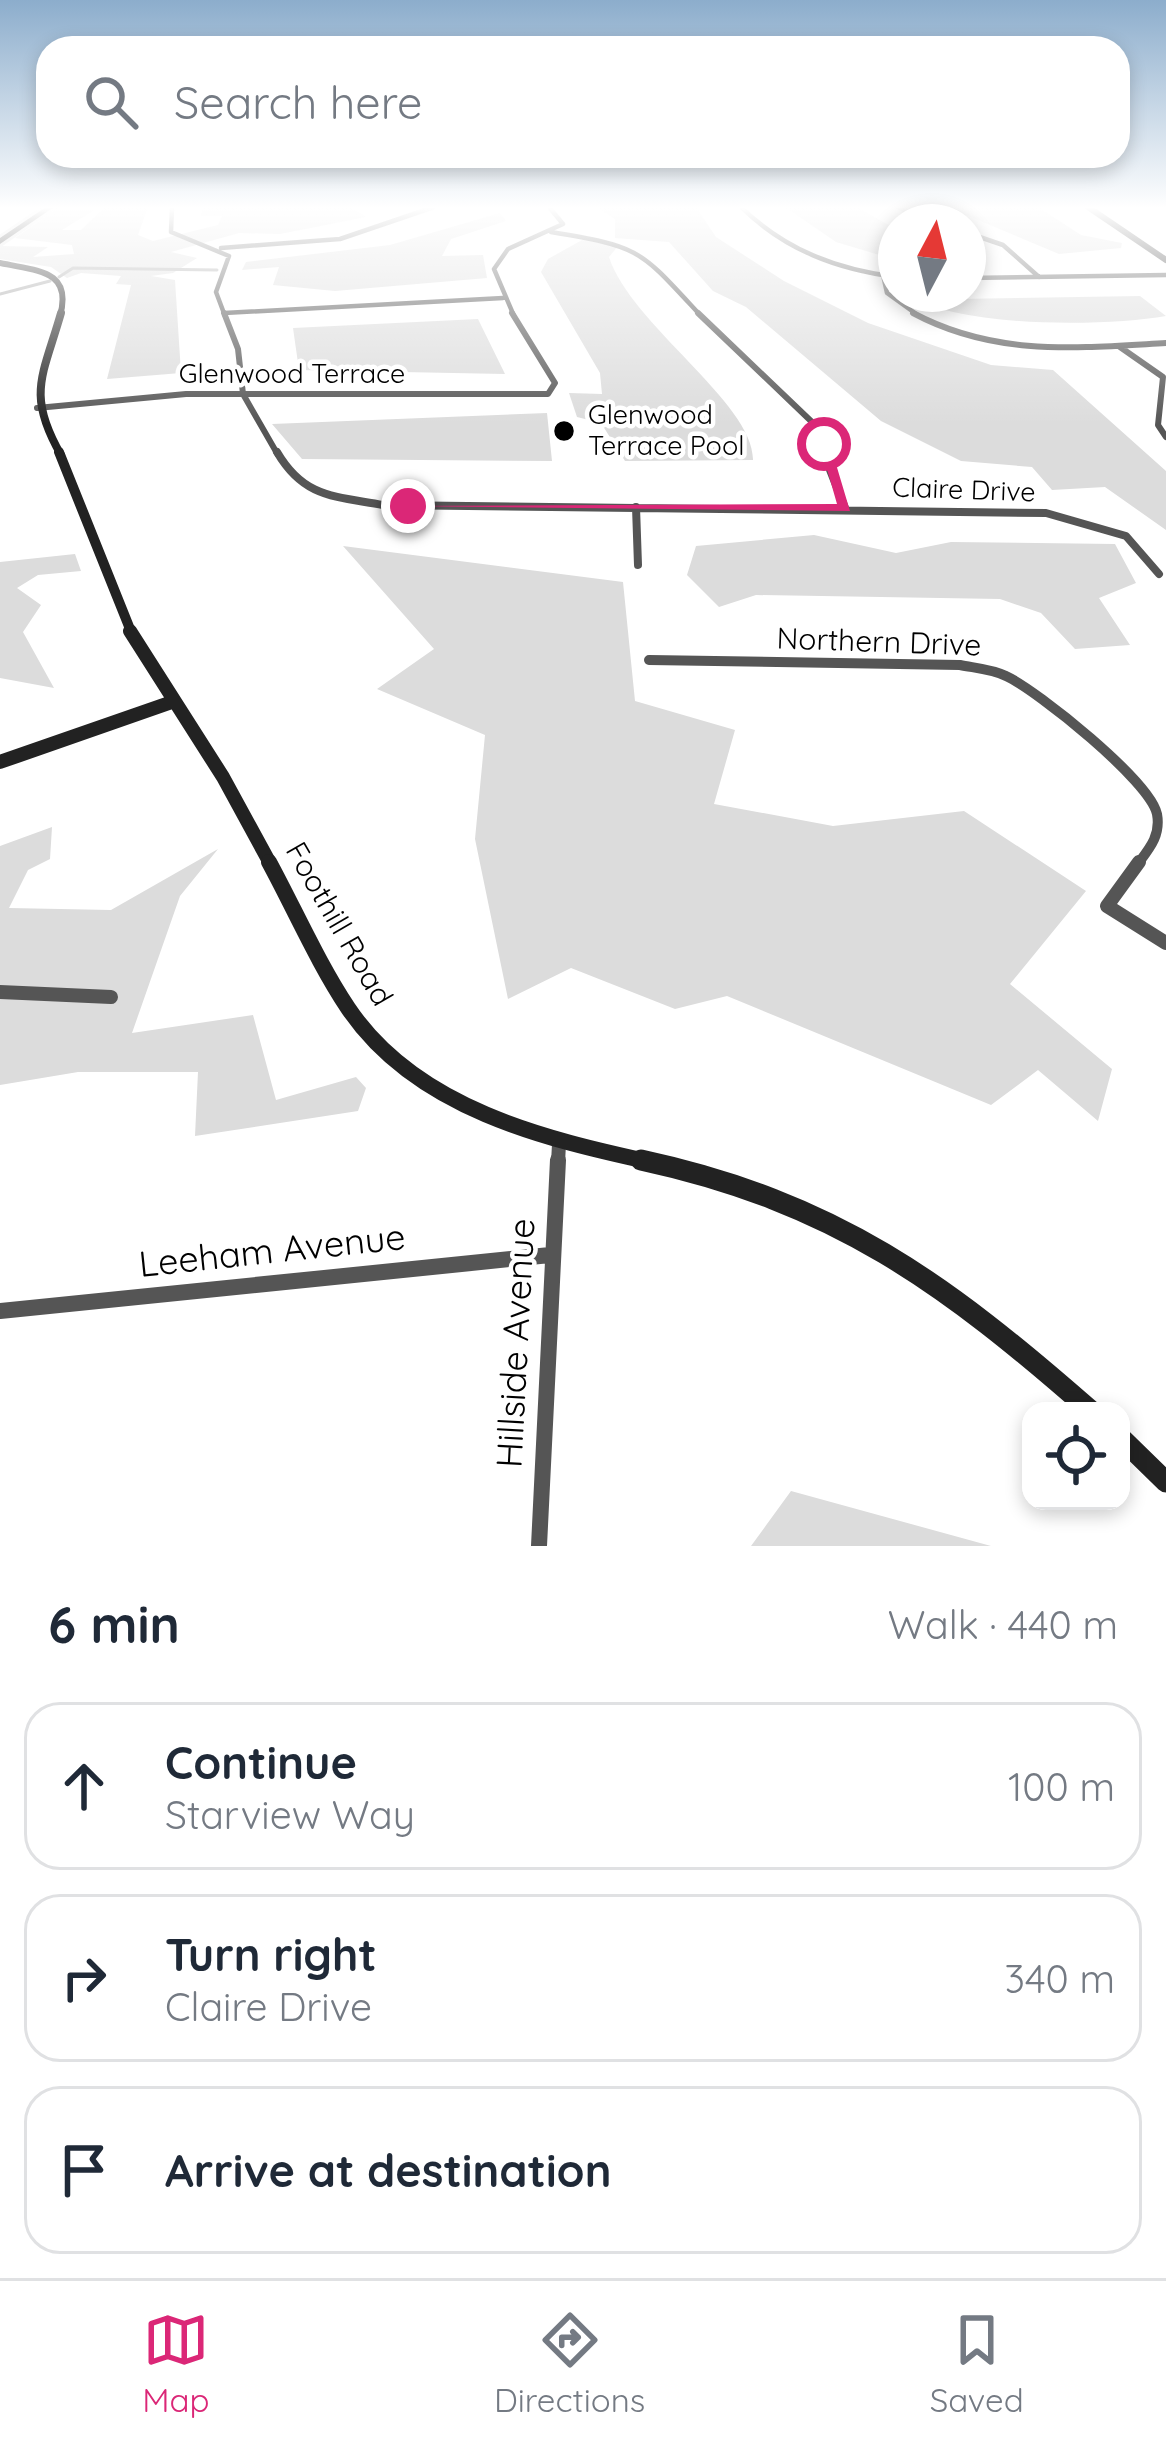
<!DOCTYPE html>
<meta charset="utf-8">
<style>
:root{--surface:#fff;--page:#f6f6f7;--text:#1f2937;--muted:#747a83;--line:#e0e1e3;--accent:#db2777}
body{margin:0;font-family:Quicksand,sans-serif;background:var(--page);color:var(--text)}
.controls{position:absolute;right:36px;bottom:36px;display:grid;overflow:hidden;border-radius:24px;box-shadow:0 6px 18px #0003}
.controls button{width:108px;height:108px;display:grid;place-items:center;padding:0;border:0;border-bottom:3px solid var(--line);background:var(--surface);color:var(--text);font:60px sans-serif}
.compass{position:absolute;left:878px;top:204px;width:108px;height:108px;border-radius:50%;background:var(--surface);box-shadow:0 6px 18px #0003;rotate:7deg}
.stop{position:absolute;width:36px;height:36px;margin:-27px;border:9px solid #db2777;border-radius:50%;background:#fff}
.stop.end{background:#db2777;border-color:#fff;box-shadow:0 3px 12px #0008}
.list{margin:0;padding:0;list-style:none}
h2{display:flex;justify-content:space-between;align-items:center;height:156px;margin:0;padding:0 48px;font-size:51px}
h2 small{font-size:39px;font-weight:400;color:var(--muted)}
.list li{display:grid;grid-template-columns:78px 1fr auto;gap:36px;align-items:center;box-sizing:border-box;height:168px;margin:0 24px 24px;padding:0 24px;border:3px solid var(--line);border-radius:36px}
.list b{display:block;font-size:45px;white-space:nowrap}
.list p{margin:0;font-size:39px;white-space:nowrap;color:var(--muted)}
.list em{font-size:39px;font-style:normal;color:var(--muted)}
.icon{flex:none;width:66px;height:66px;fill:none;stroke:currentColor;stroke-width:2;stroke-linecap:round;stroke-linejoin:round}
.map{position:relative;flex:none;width:1166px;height:1546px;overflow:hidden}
.search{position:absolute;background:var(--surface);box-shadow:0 6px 18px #0003;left:36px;right:36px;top:36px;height:132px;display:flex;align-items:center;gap:30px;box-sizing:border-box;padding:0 42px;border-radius:36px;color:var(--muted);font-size:45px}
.sheet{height:732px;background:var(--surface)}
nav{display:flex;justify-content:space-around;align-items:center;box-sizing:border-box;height:168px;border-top:3px solid var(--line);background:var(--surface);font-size:33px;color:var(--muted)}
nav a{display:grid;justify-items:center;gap:6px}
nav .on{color:var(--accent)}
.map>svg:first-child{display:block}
.green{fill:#dcdcdc}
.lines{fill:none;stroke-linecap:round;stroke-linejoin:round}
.stream{stroke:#a3a3a3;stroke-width:3}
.highway-casing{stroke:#dbdbdb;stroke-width:6}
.street-far5{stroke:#555;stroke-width:4.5}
.street-far4{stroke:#555;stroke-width:6}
.street-far3{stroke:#555;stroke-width:8}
.street-far2{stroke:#555;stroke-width:10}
.street-far1{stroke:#555;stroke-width:14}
.street{stroke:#555;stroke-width:16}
.secondary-far5{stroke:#222;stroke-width:6}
.secondary-far4{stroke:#222;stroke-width:8}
.secondary-far3{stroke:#222;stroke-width:10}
.secondary-far2{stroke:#222;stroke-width:14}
.secondary-far1{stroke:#222;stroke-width:16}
.secondary{stroke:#222;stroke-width:21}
.highway{fill:#000;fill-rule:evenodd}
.route{fill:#db2777}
.poi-dot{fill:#000;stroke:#fff;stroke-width:4.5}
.labels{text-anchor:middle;stroke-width:9;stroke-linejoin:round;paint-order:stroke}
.far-street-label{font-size:27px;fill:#000;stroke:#fff}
.far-poi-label{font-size:27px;fill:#000;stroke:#fff;text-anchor:start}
.street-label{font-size:30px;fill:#000;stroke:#fff}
.near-street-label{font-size:36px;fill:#000;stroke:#fff}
</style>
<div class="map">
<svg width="1166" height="1546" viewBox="0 0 1166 1546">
<rect width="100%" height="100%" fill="#fff"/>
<path class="green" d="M 105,207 L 148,207 L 138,235 L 153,241 L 218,225 L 222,216 L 201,216 L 202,207 L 352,208 L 366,217 L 280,234 L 239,233 L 171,252 L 197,258 L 173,273 L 151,276 L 175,280 L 181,373 L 107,379 L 131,285 L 116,284 L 121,276 L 81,273 L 67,278 L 51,267 L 0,259 L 0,246 L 48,247 L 33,257 L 74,254 L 72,245 L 15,238 L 55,210 L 96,209 L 62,230 L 81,230 Z
M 597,207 L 696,207 L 716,237 L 784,281 L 868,323 L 991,365 L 1053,370 L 1166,471 L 1166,530 L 1105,487 L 1052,490 L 1032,467 L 961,461 L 881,421 L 746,307 L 713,291 L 669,242 L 615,238 L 615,219 Z
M 785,207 L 856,207 L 896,229 L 896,260 L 836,242 Z
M 947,207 L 1038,207 L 1081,235 L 1122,243 L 1121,248 L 1059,254 Z
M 500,213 L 506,221 L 451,239 L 442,256 L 483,255 L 487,278 L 335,291 L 273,285 L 279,267 L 242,270 L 246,262 L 390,245 Z
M 582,240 L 618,246 L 609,257 C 631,325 754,403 753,460 L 625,461 L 601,423 L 577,417 L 569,393 L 602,394 L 600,373 L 541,272 L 548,259 Z
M 904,294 L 957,299 L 1140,296 L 1166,316 C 1103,327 959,328 904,294 Z
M 478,319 L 505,374 L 299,370 L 293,328 Z
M 547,413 L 552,461 L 302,459 L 272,424 Z
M 814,535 L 896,553 L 951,542 L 1115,544 L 1136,583 L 1099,598 L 1130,645 L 1075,649 L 1041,613 L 1000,599 L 756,595 L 719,607 L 687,575 L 696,546 Z
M 343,546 L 623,582 L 635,701 L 735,730 L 714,804 L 833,826 L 964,811 L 1086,891 L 1010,984 L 1112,1069 L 1098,1121 L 1038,1070 L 991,1105 L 727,996 L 675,1009 L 571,968 L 508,999 L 475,839 L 485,735 L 377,689 L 434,649 Z
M 75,554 L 81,571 L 38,575 L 17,588 L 41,605 L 23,632 L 54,688 L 0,678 L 0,562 Z
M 52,827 L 50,859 L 28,870 L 9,908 L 111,910 L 218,849 L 180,896 L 132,1033 L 253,1015 L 276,1100 L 356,1077 L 366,1088 L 358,1111 L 195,1136 L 198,1072 L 78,1072 L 0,1085 L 0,846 Z
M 791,1491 L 991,1546 L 751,1546 Z"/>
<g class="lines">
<path class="stream" d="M 59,277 L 73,268 L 217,270
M 0,294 L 50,281"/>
<defs>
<path id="highway" d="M 46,207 L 54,207 L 0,244 L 0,238 Z"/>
</defs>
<use href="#highway" class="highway-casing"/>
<path class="street-far5" d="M 172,207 L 171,232 L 229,256 L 216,292 L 225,316
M 741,207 C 785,250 836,269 896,277
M 898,207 L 928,222
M 551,232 C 642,247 639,249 701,316
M 968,233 L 1003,245 L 1039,277
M 221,248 L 340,239 L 434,207
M 883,275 L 887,293 L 919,316
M 968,278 L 1166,275
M 224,313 L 503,298
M 514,316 L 494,269 L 508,249 L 563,224 L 549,207"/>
<path class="street-far4" d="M 224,313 L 238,349 L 243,394 L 278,455
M 698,313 L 812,422 L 825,455
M 913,313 C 995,357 1078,348 1166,343
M 1120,347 L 1163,377 L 1158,425 L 1166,437
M 37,408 L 186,394 L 548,394 L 555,383 L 512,313"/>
<path class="street-far3" d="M 277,452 C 304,498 334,496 383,505 L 1046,513 L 1126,536 L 1159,574
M 823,452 L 845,508
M 636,507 L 638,565"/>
<path class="street-far2" d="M 649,660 L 960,665 C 975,668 992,669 1006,676 C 1038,691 1150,781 1157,814 C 1161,836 1149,849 1137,865"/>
<path class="street-far1" d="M 1139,862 L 1107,906 L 1166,943
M 0,992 L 111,997
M 558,1163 L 559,1144"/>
<path class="street" d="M 0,1311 L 550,1255
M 539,1546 L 558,1160"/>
<path class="secondary-far5" d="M 1088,207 L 1166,260
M 0,263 C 36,271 73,269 60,316"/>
<path class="secondary-far4" d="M 61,455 C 26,394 43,376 61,313"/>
<path class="secondary-far3" d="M 59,452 L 132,634"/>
<path class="secondary-far2" d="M 130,631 L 223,777 L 271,865
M 0,762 L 172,702"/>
<path class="secondary-far1" d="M 269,862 C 295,910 318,963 348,1008 C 416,1109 545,1139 655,1163"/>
<path class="secondary" d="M 641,1160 C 835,1202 945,1283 1091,1411
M 1121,1438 L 1166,1482"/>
<use href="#highway" class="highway"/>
</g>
<linearGradient id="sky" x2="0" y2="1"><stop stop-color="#8cadcc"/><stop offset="0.49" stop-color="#fff"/><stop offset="1" stop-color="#fff" stop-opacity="0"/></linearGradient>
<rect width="1166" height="424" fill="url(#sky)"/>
<path class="route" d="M 819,441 L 830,444 L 850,511 L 401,506 L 837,504 Z"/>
<circle class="poi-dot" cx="564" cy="431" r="12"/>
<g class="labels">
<g class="far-street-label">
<text x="292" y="383">Glenwood Terrace</text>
<text transform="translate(964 490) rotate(2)" y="9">Claire Drive</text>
</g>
<g class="far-poi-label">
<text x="588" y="424">Glenwood<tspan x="588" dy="31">Terrace Pool</tspan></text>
</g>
<g class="street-label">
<text transform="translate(879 642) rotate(2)" y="10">Northern Drive</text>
<text transform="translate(339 924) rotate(60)" y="10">Foothill Road</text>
</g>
<g class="near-street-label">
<text transform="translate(272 1250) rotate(-6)" y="13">Leeham Avenue</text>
<text transform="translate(515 1343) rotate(-87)" y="13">Hillside Avenue</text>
</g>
</g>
</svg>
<div class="controls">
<button><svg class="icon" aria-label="locate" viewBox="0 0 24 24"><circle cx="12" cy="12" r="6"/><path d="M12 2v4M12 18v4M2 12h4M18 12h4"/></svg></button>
</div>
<svg class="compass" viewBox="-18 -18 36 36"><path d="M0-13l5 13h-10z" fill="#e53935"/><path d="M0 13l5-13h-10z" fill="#747a83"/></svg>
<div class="stop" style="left:824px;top:444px"></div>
<div class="stop end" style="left:408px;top:506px"></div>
<div class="search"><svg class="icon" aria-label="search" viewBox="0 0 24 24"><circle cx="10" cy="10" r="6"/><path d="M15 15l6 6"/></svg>Search here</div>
</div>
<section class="sheet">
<h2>6 min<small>Walk · 440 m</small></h2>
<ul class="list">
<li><svg class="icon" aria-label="ahead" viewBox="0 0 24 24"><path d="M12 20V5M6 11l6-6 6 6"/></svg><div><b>Continue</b><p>Starview Way</p></div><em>100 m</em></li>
<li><svg class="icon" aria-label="right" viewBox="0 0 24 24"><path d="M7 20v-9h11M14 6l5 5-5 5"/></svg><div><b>Turn right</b><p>Claire Drive</p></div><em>340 m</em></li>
<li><svg class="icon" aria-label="arrive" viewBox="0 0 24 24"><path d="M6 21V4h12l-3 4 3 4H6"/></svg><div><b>Arrive at destination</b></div></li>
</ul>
</section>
<nav>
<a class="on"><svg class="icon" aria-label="map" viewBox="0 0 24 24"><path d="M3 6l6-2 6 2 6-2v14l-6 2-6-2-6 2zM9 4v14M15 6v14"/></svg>Map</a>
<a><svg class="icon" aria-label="directions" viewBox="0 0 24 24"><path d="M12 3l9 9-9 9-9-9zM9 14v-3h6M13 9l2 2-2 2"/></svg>Directions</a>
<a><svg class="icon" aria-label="saved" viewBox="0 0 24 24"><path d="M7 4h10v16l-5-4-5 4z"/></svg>Saved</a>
</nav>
